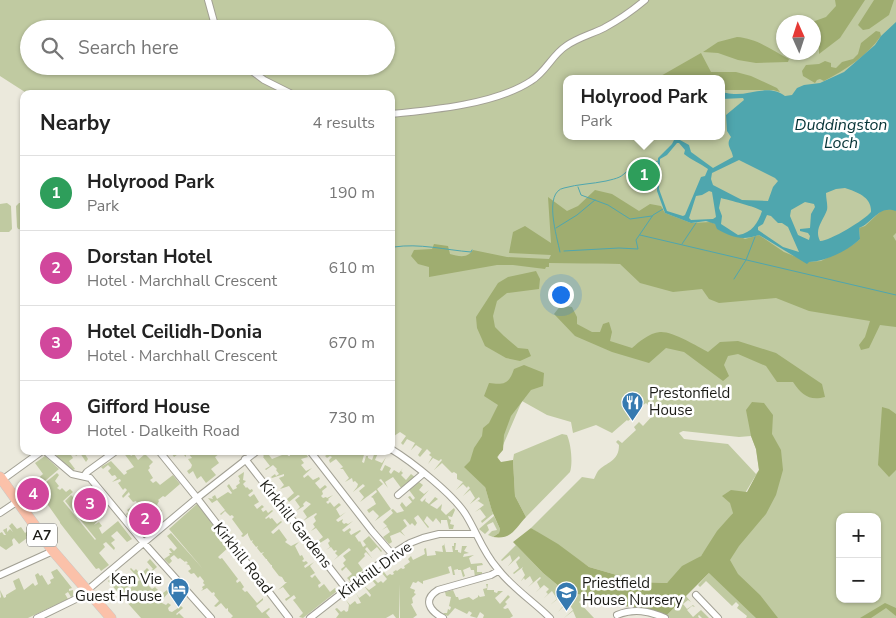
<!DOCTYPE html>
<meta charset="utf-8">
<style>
:root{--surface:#fff;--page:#f6f6f6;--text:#222;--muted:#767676;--line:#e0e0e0;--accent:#0f766e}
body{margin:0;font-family:"Nunito Sans",sans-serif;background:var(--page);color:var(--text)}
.controls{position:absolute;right:15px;bottom:15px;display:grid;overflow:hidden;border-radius:10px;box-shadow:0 1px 4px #0004}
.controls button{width:45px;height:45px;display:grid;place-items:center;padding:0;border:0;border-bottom:1px solid var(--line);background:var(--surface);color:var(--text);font:25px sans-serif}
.compass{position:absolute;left:776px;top:15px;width:45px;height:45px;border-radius:50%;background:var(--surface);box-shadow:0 1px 4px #0004;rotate:357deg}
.you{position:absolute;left:560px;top:294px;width:18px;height:18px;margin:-12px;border:4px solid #fff;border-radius:50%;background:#1a73e8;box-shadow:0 0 0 8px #1a73e833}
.badge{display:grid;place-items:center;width:32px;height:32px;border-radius:50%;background:var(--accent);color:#fff;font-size:16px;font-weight:700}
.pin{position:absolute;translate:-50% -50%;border:2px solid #fff;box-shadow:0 1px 5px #0006}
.popup{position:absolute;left:563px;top:75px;width:162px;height:65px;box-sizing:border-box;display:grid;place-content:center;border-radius:10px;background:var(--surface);filter:drop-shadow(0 1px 4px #0005);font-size:16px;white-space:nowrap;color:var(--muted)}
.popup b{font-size:19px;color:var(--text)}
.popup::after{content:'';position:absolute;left:50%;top:100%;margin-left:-10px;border:10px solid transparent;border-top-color:var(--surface)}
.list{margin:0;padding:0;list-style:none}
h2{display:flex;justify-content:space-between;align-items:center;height:65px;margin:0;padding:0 20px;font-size:21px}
h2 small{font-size:16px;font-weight:400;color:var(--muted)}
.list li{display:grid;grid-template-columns:32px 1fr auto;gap:15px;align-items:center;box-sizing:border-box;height:75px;padding:0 20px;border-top:1px solid var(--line)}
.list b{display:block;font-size:19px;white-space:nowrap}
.list p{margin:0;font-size:16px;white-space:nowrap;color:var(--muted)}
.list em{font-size:16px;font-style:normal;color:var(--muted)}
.icon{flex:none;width:28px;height:28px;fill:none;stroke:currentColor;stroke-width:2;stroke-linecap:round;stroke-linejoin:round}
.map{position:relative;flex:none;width:896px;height:618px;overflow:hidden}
.search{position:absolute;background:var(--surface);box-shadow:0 1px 4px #0004;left:20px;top:20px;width:375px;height:55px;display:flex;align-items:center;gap:12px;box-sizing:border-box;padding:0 18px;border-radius:28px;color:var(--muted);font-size:19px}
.panel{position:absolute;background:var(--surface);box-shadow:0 1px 4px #0004;left:20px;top:90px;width:375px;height:365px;border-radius:10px}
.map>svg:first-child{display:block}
.green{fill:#c0caa1;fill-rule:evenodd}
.forest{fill:#9fad70}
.water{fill:#4fa6ae;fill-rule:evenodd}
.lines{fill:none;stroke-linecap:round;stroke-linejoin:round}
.stream{stroke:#4fa6ae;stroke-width:1}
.street-casing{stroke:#a2a094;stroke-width:8}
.primary-casing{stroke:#c9c9c7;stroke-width:11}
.street{stroke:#fff;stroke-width:6}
.primary{stroke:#fbc1a9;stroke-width:10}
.labels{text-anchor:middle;stroke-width:5;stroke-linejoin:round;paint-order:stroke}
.shield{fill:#fff;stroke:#60605d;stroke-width:1}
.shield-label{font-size:14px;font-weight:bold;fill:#1c1c17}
.poi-label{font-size:15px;fill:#1c1c17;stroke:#fff;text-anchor:start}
.street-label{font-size:15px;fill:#1c1c17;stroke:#fff}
.water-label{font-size:16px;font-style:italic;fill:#063336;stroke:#fff}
</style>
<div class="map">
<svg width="896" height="618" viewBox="0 0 896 618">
<rect width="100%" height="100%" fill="#ebe9dc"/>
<path class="green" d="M 0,0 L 896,0 L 896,315 L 639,257 L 549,262 L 620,264 L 896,323 L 896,618 L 746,618 L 747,616 L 737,608 L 739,605 L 736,602 L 732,606 L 706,581 L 700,587 L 698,585 L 709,573 L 756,475 L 733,513 L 701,556 L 667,583 L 641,582 L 589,567 L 531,528 L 582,477 L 594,479 C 595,477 596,474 598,471 C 606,462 619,462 619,445 L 616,442 L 618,440 L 622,443 L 636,430 L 634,427 L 639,422 L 643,426 L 655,413 L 646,403 L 631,414 L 633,417 L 628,421 L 627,420 L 612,433 L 596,425 L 573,433 L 571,422 L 547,415 L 522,401 L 485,487 L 493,514 L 482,523 L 481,521 L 486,517 L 480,509 L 475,512 L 484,505 L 478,501 L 476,502 L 480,499 L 479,497 L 470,504 L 475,498 L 470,490 L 463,496 L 470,488 L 468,486 L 467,488 L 463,484 L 456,490 L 463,482 L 457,479 L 457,474 L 454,472 L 452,473 L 442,463 L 434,470 L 442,460 L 441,459 L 439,461 L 433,458 L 428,464 L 432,457 L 429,455 L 431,453 L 427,449 L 420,457 L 418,455 L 422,449 L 416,445 L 411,450 L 415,443 L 407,439 L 403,445 L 401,443 L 406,436 L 400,432 L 391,438 L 393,431 L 391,429 L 391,94 L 28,94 L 0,76 ZM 784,22 L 814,22 L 814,52 L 784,52 ZM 29,29 L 386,29 L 386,66 L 29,66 ZM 566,79 L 722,79 L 722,136 L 566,136 ZM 683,431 L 739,437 L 751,436 L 756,449 L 759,470 L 756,474 L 728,444 L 684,439 L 679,433 ZM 840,517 L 877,517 L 877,599 L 840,599 Z
M 7,203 L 11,206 L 12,229 L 9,232 L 0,232 L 0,204 Z
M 19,203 L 24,203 L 24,230 L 18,229 L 17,227 L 16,206 Z
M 562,434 L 567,435 C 571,444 573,463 570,472 L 526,517 L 515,496 L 513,460 L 514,454 Z
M 57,451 L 83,451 L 88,459 L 86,462 L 80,453 L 76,456 L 73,451 L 69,452 L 73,458 L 69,461 L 75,469 L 73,470 L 55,456 L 58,455 L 56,452 Z
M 124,451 L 128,451 L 131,456 L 134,454 L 138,460 L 145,454 L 153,462 L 149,466 L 150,468 L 148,470 L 153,478 L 150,480 L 153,483 L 156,481 L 160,485 L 173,475 L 180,484 L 165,497 L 163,496 L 158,500 L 159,501 L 157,505 L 162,511 L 155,517 L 156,519 L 152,522 L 149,518 L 151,515 L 148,512 L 138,521 L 144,528 L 140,532 L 126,514 L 129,512 L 127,510 L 137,503 L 136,501 L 133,502 L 128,496 L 130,495 L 129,492 L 123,498 L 122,496 L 127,490 L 125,488 L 123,490 L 118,483 L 121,481 L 120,479 L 112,482 L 117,478 L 115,475 L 112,476 L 108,471 L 111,468 L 108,465 L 103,469 L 101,467 L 111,461 L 124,475 L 127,473 L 126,471 L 134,467 L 123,452 Z
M 172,451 L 175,452 L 223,451 L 215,457 L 219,463 L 211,469 L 216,475 L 206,483 L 201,476 L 197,479 L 193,471 L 189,474 L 187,471 L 191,468 L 192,465 L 188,459 L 192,458 L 188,453 L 186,454 L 186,457 L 181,452 L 174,457 L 172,454 Z
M 266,451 L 272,459 L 282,455 L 281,451 L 284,454 L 287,453 L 288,456 L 290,456 L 290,454 L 296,451 L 304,451 L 308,457 L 301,459 L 304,463 L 301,465 L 306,471 L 312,468 L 303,476 L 304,478 L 308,475 L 313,480 L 319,477 L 320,479 L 315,483 L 320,489 L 325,485 L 327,487 L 322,491 L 323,494 L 321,496 L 323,498 L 326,497 L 327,498 L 333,495 L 328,499 L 329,500 L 326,502 L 328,504 L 330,502 L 334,507 L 339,503 L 341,505 L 336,509 L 340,516 L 346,512 L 336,520 L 338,522 L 343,519 L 342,522 L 344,524 L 346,523 L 348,524 L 353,521 L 342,530 L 344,532 L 350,528 L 351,530 L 349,532 L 351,535 L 360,530 L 361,531 L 355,536 L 359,542 L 360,541 L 363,547 L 366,545 L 363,541 L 369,536 L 382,551 L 381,552 L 377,547 L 371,552 L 367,547 L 365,549 L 372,558 L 366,552 L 364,554 L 365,556 L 358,563 L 363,570 L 350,581 L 347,578 L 352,574 L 346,567 L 342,571 L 341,569 L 345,566 L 343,563 L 346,560 L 343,556 L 351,550 L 349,548 L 334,560 L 338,556 L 335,553 L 337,551 L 336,550 L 334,551 L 331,547 L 326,550 L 330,547 L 328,543 L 330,541 L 328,538 L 320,543 L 318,541 L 323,537 L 316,528 L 311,531 L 315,527 L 313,524 L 316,521 L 314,517 L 317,514 L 316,513 L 303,521 L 307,517 L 303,511 L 311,504 L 306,501 L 303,504 L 304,506 L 296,511 L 300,507 L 295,500 L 300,496 L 298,495 L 289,502 L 287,499 L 294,493 L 289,486 L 280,489 L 284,485 L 279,478 L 284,476 L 284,474 L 272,478 L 271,477 L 275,474 L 276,476 L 279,474 L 276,470 L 277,469 L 273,465 L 266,470 L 265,469 L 270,466 L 263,457 L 264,456 L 262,454 Z
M 328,451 L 356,451 L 356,453 L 363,455 L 365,451 L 362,462 L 364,463 L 366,456 L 368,456 L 368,458 L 372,460 L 375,452 L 378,453 L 375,460 L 382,463 L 386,457 L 380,470 L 382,471 L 385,465 L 391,468 L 394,462 L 389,472 L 391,474 L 394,470 L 399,473 L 403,468 L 401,471 L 403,473 L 401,475 L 406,480 L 411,474 L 416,478 L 402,489 L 393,477 L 385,482 L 388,488 L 381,479 L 379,480 L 383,484 L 377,489 L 391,509 L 375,521 L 379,516 L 373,510 L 369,513 L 367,510 L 376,504 L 373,498 L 371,497 L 377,492 L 376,490 L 360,502 L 364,497 L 359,491 L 365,486 L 363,484 L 353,492 L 357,487 L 358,484 L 355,481 L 353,482 L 352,478 L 345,482 L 349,478 L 343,469 L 340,469 L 343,467 L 336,459 L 330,463 L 329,460 L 332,457 L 330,456 L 327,458 L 325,456 L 329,453 Z
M 45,456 L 59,469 L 45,481 L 46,484 L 39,491 L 37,488 L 43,483 L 41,481 L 35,486 L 33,483 L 43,474 L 35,463 Z
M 244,472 L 243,480 L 246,481 L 243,484 L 246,488 L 247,487 L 250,490 L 252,489 L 253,491 L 248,495 L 250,497 L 254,494 L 259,502 L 254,505 L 257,509 L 262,505 L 264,507 L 261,509 L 263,512 L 266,510 L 268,513 L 272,510 L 273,511 L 265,518 L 266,519 L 269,517 L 270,519 L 272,518 L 277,524 L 281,521 L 282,522 L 271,532 L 273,534 L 279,529 L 287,540 L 285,542 L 291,546 L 299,542 L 295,546 L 300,556 L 302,555 L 304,559 L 302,561 L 304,562 L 306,561 L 308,563 L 304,566 L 305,568 L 314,562 L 310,566 L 315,573 L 310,576 L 312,578 L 315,575 L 321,583 L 318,585 L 319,588 L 324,584 L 330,592 L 335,588 L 337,591 L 303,618 L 299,617 L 303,613 L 297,605 L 292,608 L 297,605 L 293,600 L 296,598 L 294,595 L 286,601 L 285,599 L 290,596 L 283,587 L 278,590 L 287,582 L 285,582 L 282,577 L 279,576 L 272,567 L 272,565 L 271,565 L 267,560 L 267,559 L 266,559 L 262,554 L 264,552 L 261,553 L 257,548 L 258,546 L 256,547 L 252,542 L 253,540 L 251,541 L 248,535 L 248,533 L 243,537 L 241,536 L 243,534 L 232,519 L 234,517 L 232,515 L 230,516 L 225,511 L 221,515 L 220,514 L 225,510 L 217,500 L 212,503 L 208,498 L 213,499 L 212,497 L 215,495 L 217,499 L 228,492 L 231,494 L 232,493 L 227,486 L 229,484 L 233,490 L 237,488 L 236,486 L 240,483 L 239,481 L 240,479 L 238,476 Z
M 57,473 L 59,475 L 55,481 L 59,486 L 57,488 L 60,490 L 62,488 L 66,492 L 70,489 L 73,492 L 63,501 L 95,540 L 96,539 L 65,501 L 71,495 L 73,497 L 76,494 L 81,500 L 78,504 L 80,505 L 83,502 L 85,505 L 81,509 L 86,515 L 86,517 L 91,513 L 94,516 L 90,520 L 95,517 L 98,520 L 94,525 L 99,522 L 102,526 L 99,528 L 102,534 L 118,521 L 132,539 L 127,542 L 117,531 L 111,536 L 115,540 L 111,543 L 115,548 L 114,550 L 116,552 L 106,542 L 103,544 L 105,547 L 99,553 L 109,565 L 101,571 L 99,568 L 96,569 L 60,523 L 60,522 L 43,498 L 49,493 L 48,491 L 42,496 L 40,493 L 49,486 L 46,482 Z
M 419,482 L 423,485 L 419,490 L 424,494 L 429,490 L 420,500 L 422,502 L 426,498 L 425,501 L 429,504 L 435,497 L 438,499 L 430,505 L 437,509 L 442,504 L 441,510 L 446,515 L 454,508 L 455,510 L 452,517 L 448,516 L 449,519 L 451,520 L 450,524 L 454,525 L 453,529 L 449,529 L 447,520 L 441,520 L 441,524 L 436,518 L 433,522 L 427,516 L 424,521 L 429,527 L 428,528 L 418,515 L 414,518 L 417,523 L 415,526 L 412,523 L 410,525 L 405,519 L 403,520 L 407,526 L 401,531 L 405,536 L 400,532 L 390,536 L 392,542 L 389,544 L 383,537 L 390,532 L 387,527 L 382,530 L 387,526 L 383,522 L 393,513 L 391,510 L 393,509 L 397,513 L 404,511 L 400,505 L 402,502 L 406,507 L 412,502 L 408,497 L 410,496 L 413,500 L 415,498 L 409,490 Z
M 197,504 L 230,546 L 218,557 L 220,559 L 222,558 L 238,579 L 236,581 L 237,583 L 240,581 L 244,587 L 242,589 L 245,592 L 247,591 L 257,603 L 263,598 L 263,600 L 256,606 L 262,613 L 269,608 L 270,609 L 266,613 L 270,618 L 231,618 L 233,616 L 228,611 L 228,608 L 226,609 L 221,603 L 216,607 L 214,606 L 219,601 L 214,595 L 215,594 L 214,592 L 212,593 L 207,588 L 201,591 L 203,589 L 202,587 L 205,585 L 203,583 L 204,581 L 200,576 L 198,578 L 194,573 L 191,574 L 188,571 L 191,569 L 189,565 L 186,564 L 188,563 L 186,561 L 185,562 L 180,558 L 178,559 L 174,555 L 170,558 L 172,561 L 169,564 L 164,559 L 170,555 L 169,553 L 172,553 L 169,549 L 171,548 L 174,551 L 177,548 L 167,536 L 171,533 L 203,569 L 169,529 Z
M 494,516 L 500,529 L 499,533 L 493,537 L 488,535 L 492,531 L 497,530 L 493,522 L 487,525 L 489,530 L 485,534 L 479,529 Z
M 12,523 L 17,529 L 21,527 L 25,533 L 29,530 L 33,535 L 30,536 L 28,535 L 26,537 L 27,538 L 19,544 L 14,538 L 12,540 L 13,545 L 6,550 L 0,546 L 0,533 L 2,532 L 4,535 L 6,535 L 3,530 L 7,528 L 7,532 L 10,529 L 13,532 L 9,526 Z
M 444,543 L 446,552 L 453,552 L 452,546 L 454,546 L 454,543 L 456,543 L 455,550 L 458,550 L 458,552 L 461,553 L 462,546 L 467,546 L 464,551 L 469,553 L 464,554 L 463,557 L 474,555 L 469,558 L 471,564 L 482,563 L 483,565 L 477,566 L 477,572 L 482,572 L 482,575 L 475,577 L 474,570 L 471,570 L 470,567 L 463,570 L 465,576 L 463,577 L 461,570 L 458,570 L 458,569 L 454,570 L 455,575 L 453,575 L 451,566 L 448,567 L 450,573 L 423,581 L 423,584 L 418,581 L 416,583 L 413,582 L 410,588 L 415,590 L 414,593 L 416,594 L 412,598 L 413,603 L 411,604 L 417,615 L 413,618 L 400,618 L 399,584 L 399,618 L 396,618 L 393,614 L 386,618 L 336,618 L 339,614 L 335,609 L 337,608 L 341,612 L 344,610 L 346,612 L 348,611 L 349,605 L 346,600 L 350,605 L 355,601 L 357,604 L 361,603 L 356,593 L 359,598 L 366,593 L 370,597 L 371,595 L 364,586 L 369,590 L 376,585 L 372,580 L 374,579 L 378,583 L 381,581 L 383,583 L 387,579 L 382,573 L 384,572 L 387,576 L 390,574 L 392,575 L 394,574 L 393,572 L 396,570 L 397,571 L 401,568 L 403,569 L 405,568 L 404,566 L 410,562 L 408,559 L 411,556 L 413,560 L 425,554 L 424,549 L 426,548 L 427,556 L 436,555 L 435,551 L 443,552 L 442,546 L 444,545 Z
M 516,545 L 543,573 L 573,598 L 578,594 L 586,596 L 583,602 L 581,600 L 579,602 L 594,618 L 576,618 L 573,611 L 564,618 L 573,610 L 569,604 L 566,604 L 558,612 L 563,606 L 561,604 L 562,603 L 559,598 L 550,605 L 557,599 L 552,591 L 543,599 L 548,594 L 546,592 L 549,589 L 544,585 L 535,593 L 540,588 L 537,582 L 541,578 L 540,577 L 528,587 L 533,582 L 530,576 L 525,580 L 524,578 L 521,581 L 525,575 L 522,569 L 523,567 L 514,574 L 513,573 L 519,568 L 516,562 L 520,558 L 519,556 L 508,566 L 512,561 L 510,555 L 502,561 L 501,560 Z
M 150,559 L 157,567 L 149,574 L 152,578 L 155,577 L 148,585 L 152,589 L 155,587 L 158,590 L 155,592 L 159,596 L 167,590 L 169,592 L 162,600 L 162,603 L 166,605 L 168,603 L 171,605 L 168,608 L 169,611 L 172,612 L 181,606 L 183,608 L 176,614 L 177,615 L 179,613 L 184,618 L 141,618 L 108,581 L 114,576 L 118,579 L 120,577 L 130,588 L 133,586 L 132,580 L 133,579 L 137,582 L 140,580 L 130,569 L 131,568 L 134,571 L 136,569 L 143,577 L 146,575 L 143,572 L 147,568 L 150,571 L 153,569 L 147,562 Z
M 57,569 L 72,588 L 69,589 L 69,591 L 73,590 L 73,596 L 71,597 L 68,592 L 65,594 L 68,599 L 28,618 L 0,618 L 0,598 L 1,597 L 0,590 L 4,598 L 6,597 L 6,595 L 16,589 L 13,581 L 19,578 L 24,590 L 33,583 L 35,586 L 38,584 L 35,575 L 38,573 L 40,576 L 42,575 L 48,585 L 51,583 L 50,580 L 54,578 L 51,572 Z
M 486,584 L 488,584 L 487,590 L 494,590 L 494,592 L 497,593 L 498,591 L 503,591 L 495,598 L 500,604 L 508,595 L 510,597 L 505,602 L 507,604 L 503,608 L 505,609 L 508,608 L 513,616 L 510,618 L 483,618 L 484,615 L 480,612 L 477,618 L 470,616 L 472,613 L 469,611 L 467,614 L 455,608 L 448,616 L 443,614 L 444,613 L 447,613 L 448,609 L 450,610 L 451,607 L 449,606 L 451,597 L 446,596 L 445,592 L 453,590 L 456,597 L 458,597 L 459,600 L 469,597 L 473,600 L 478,597 L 478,595 L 480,597 L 485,596 L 483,589 L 487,588 Z
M 686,596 L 691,602 L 688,600 L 683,604 L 687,609 L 693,605 L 695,607 L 692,606 L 687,610 L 693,617 L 701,610 L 709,618 L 702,618 L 699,615 L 698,616 L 699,618 L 670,618 L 666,616 Z"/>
<path class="forest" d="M 835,0 L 865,0 L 840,38 L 819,54 L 819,46 L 814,41 L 814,22 L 812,22 L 826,17 L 836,6 Z
M 874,0 L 894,0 L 889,15 L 869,29 L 863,30 L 858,25 Z
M 876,31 L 880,32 L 881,36 C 867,56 845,70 824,81 L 820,79 L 817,80 L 815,83 L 803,76 L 802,71 L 806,65 L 819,64 L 825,61 L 831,63 L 831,67 L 836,68 L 842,62 L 853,59 L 858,54 L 861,43 Z
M 737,37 C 756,38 772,50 789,59 L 788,62 L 756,63 L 738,60 L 718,53 L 703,52 L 718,42 Z
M 701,53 L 711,72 L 736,72 L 751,76 L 777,88 L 780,92 L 773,90 L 722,90 L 722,79 L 661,79 L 659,77 Z
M 595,190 L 612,194 L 639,211 L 650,204 L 661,206 L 665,213 L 691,223 L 711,222 L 745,239 L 759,235 L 784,252 L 809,262 L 821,261 L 854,244 L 860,239 L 859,228 L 865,226 L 882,210 L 894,209 L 896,211 L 896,233 L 893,236 L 896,241 L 896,327 L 880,325 L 869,348 L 861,350 L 859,345 L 865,337 L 870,321 L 809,311 L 776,298 L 719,303 L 709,299 L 702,289 L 673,292 L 640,283 L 620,264 L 549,263 L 549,267 L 546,267 L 545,269 L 513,265 L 497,265 L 429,277 L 429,267 L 418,264 L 411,256 L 414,250 L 432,249 L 434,244 L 448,246 L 450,254 C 458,256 467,259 473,250 L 507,257 L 549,259 L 551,255 L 509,253 L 513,232 L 525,226 L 551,243 L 548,197 L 567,211 L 578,206 Z
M 536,271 L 540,279 L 539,289 L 507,293 L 497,301 L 493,316 L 495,327 L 504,336 L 518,348 L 528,349 L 531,356 L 520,361 L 506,358 L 485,346 L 477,328 L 476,317 L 498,283 L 508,277 Z
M 561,305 L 572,307 L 577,317 L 577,324 L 592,332 L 600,332 L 603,324 L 609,322 L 612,332 L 610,341 L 632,348 C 639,342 649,333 660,332 C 672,331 697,346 708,352 L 720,342 L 738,341 L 776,353 L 822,384 L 825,397 C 809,401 802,395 793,382 L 777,382 L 766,366 L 738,354 L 728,356 L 724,365 L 729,376 L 723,381 L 684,352 L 666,348 L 649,363 L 612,352 L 575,336 L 554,314 Z
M 524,365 L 544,373 L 543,386 L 531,390 L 511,416 L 504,435 L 503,450 L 497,457 L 501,462 L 513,460 L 515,496 L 526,517 C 515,529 511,540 493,537 L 499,533 L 500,529 L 492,511 L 485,487 L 464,467 L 470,461 L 474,448 L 482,436 L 483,428 L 489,423 L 498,405 L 484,396 L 489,383 C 504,385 509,384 514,369 Z
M 752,402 L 764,403 L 773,415 L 772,434 L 781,450 L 783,470 L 776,495 L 766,514 L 739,546 L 730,560 L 738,574 L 760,595 L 778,618 L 756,618 L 709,573 L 666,616 L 645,609 L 610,604 L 578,594 L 573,598 L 543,573 L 513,542 L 531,528 L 558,544 L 589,567 L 641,582 L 667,583 L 682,566 L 701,556 L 717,531 L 733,513 L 730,503 L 722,496 L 731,490 L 747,492 L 759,470 L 756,449 L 751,436 L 746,410 Z
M 882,407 L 889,409 L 896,414 L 896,470 L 889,477 L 878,465 Z
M 885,603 L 896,608 L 896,616 L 886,608 L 871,618 L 860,618 Z"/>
<path class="water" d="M 896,22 L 896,211 C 878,205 873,223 859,228 L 860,239 C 847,251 827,261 809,262 L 807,264 L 759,235 C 741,241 732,237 717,229 L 715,224 L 706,221 L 691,223 L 665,213 L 657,191 L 658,158 L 672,144 L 676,136 L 680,136 L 680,140 L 689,145 L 691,152 L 713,168 L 733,157 C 732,149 725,145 731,137 L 727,131 L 726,115 L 744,100 L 743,98 L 722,99 L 722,93 C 726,92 729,94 734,94 C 751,95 769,84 785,96 L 792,95 L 797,88 L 804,85 L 820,83 L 844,72 L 875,45 L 881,36 ZM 677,143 L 679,143 L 685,150 L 684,154 C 691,160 700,163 708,169 L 705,176 L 701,177 L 685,215 L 683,216 L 667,211 L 659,189 L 660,159 L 667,155 ZM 739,160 L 775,178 L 778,181 L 773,187 L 768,201 L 742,200 L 713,185 L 711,179 L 712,173 ZM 845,188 C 857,192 872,197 871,212 C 865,220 828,242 820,241 C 814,229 823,221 827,210 C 828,205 826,199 826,193 L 836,189 ZM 709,191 L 712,192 L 716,217 L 713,219 L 691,220 L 689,218 L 696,196 L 702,195 ZM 721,198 C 728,200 757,207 762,211 C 758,223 752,233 738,235 L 721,224 L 722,216 L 719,208 ZM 805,202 L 814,204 L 815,207 L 811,214 L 810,228 L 800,229 L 800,231 L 808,233 L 810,236 L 809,240 L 798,235 L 790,216 L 791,210 ZM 767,215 L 771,216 L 778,223 L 782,223 L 788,227 L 799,252 L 783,247 L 758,230 L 758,227 L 763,224 Z"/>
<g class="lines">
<path class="stream" d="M 578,187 L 581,195 L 608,205 L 630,219 L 652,216
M 556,228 L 577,215 L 595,200
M 640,235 L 896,295
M 682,244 L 696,223
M 394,247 C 419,243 446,250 471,252 L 472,250
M 564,251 L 619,248 L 638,249 L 636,240 L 653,215 L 663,209
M 560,252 C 557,237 543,192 564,188 C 578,184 592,184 606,181 C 618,178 621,178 629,169 L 641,169 L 658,161
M 734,279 L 746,260 L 755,237"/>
<defs>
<path id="street" d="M 208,0 L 216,29
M 245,66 L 264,80 L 292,94
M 391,114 C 433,110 496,104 531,81 C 546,72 552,55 566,46 C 577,38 592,34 604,28 C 619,20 632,11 645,0
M 391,449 C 411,461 454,495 466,515 C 477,533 483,552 497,568 C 512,588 533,601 550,618
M 45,451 L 72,474 L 90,478 L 143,542 L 211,618
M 159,451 L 197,498 L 289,618
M 310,451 L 372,531 L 392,554
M 245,459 L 347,590
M 84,476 L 87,472 L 116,451
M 2,480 L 42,451
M 398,495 L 424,473
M 0,513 L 18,501
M 0,575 L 53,551
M 696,595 L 718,618
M 617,615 C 634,608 649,611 665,618
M 37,618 L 78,598 L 197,498 L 257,451
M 310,618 L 392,554 L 410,543 L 423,538 L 439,534 L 476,534
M 443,618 C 430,611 422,600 438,590 L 491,575 L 498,571"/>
<path id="primary" d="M 0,477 L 53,551 L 111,618"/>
</defs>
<use href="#street" class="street-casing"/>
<use href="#primary" class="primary-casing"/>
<use href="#street" class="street"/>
<use href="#primary" class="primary"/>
</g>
<defs>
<symbol id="restaurant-pin" viewBox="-11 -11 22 30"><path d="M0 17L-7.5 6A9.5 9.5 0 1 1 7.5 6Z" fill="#367ab0" stroke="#fff"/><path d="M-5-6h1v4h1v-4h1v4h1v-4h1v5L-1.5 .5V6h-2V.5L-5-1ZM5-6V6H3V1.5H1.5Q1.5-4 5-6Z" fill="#fff"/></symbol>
<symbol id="hotel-pin" viewBox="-11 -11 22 30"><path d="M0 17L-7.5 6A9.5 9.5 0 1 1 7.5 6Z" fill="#367ab0" stroke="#fff"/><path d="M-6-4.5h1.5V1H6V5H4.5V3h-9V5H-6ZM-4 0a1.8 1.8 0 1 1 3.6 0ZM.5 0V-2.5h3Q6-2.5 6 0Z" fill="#fff"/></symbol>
<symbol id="school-pin" viewBox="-11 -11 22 30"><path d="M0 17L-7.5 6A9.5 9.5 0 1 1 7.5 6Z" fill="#367ab0" stroke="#fff"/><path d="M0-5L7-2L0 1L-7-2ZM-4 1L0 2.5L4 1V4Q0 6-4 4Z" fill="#fff"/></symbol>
</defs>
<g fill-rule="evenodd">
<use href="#restaurant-pin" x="620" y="390" width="25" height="34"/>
<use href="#hotel-pin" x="166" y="576" width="25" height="34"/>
<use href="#school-pin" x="554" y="580" width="25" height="34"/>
</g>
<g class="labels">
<rect class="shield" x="27" y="523.5" width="30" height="23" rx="4"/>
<g class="shield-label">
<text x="42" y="540">A7</text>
</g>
<g class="poi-label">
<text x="649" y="398">Prestonfield<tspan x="649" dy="17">House</tspan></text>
<text x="162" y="584" text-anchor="end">Ken Vie<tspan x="162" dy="17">Guest House</tspan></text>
<text x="582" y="588">Priestfield<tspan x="582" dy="17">House Nursery</tspan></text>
</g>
<g class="street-label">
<text transform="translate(296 524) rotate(52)" y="5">Kirkhill Gardens</text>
<text transform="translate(243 558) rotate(52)" y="5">Kirkhill Road</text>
<text transform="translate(375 570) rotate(-36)" y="5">Kirkhill Drive</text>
</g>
<g class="water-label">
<text x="841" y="130">Duddingston<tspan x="841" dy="18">Loch</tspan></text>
</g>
</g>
</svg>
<div class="controls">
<button>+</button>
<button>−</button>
</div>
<svg class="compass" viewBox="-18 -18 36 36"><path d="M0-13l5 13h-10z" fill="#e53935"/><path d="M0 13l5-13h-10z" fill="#767676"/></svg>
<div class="you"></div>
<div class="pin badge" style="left:644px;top:175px;background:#2e9e5b">1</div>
<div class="popup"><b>Holyrood Park</b>Park</div>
<div class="pin badge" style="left:145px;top:519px;background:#d1479c">2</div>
<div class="pin badge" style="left:90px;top:504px;background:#d1479c">3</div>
<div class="pin badge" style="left:33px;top:494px;background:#d1479c">4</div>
<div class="search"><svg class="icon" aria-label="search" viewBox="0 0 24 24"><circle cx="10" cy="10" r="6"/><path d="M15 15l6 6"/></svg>Search here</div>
<section class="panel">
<h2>Nearby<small>4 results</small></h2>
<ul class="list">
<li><span class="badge" style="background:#2e9e5b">1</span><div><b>Holyrood Park</b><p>Park</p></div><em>190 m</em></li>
<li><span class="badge" style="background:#d1479c">2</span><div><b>Dorstan Hotel</b><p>Hotel · Marchhall Crescent</p></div><em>610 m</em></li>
<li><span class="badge" style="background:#d1479c">3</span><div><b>Hotel Ceilidh-Donia</b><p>Hotel · Marchhall Crescent</p></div><em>670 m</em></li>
<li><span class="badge" style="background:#d1479c">4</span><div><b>Gifford House</b><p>Hotel · Dalkeith Road</p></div><em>730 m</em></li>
</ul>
</section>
</div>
